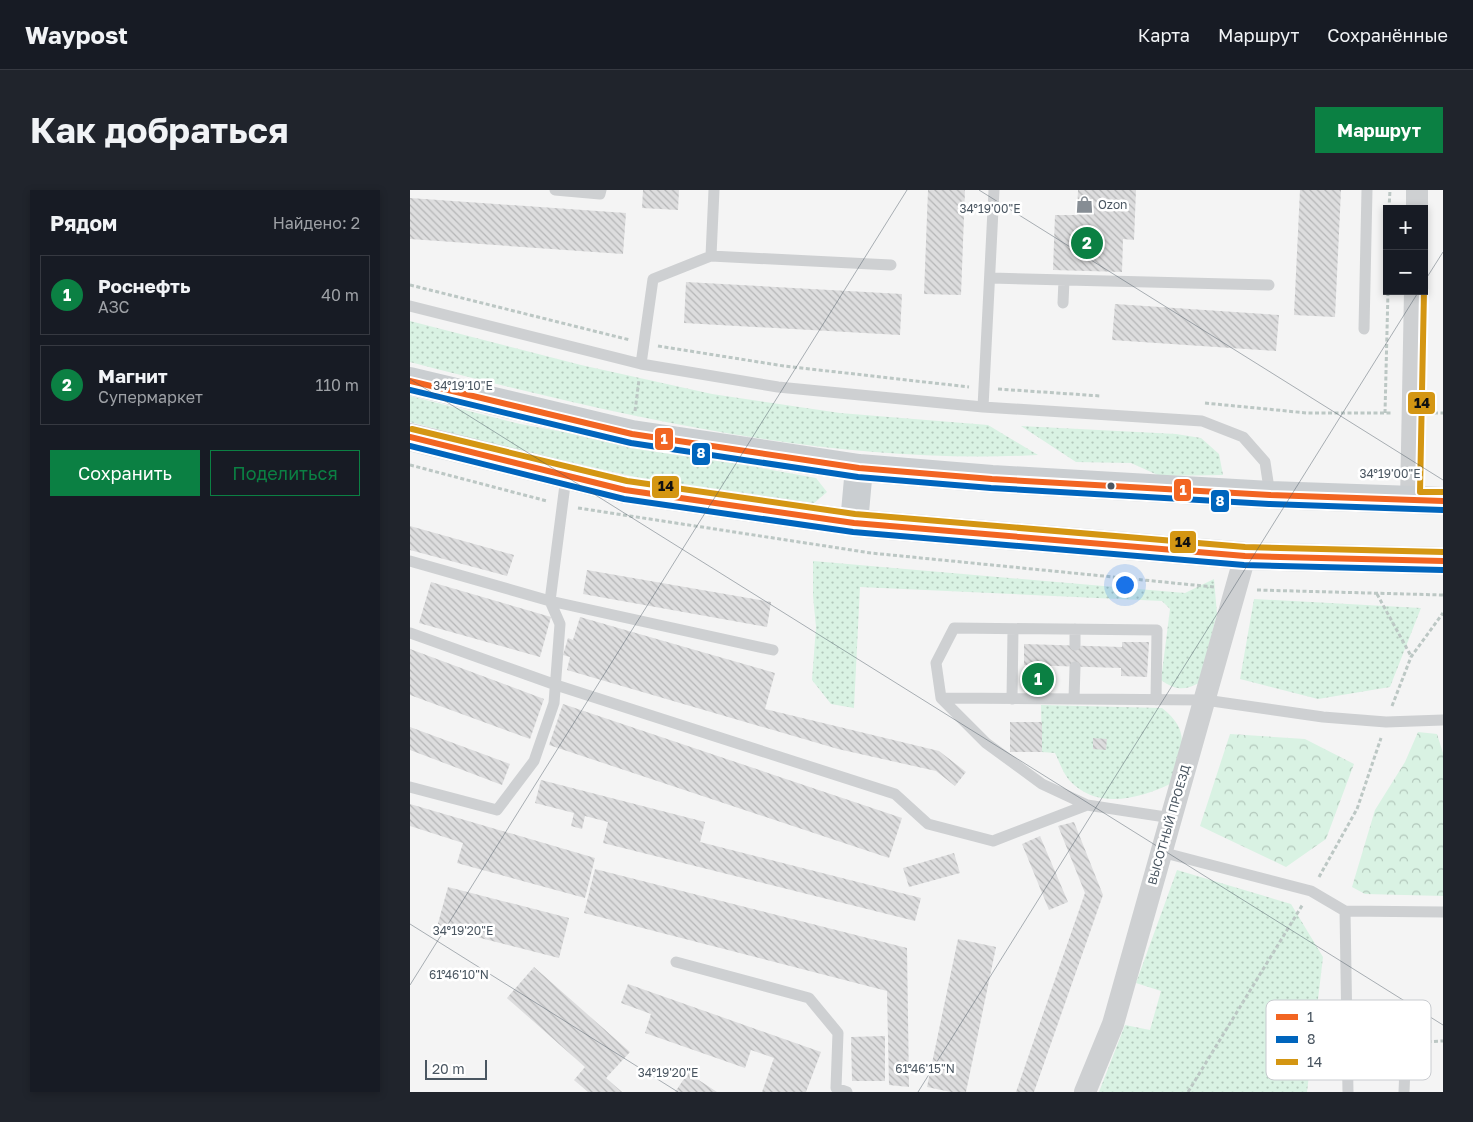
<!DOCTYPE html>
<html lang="ru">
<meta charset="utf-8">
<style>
:root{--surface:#171b24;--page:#20242c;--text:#f1f3f6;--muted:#9ea1a6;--line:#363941;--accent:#0b8043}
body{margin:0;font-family:"Golos Text",sans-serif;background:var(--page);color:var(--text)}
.controls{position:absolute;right:15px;top:15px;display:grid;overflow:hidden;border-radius:0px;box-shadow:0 2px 8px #0003}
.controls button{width:45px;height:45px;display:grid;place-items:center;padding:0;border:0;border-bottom:1px solid var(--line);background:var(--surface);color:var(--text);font:25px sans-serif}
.scale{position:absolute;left:15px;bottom:12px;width:62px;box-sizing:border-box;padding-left:5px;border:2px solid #4a5661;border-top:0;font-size:14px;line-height:18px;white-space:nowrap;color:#4a5661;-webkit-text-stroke:4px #fff;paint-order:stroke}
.you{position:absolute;left:714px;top:394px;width:18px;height:18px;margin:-12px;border:4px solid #fff;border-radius:50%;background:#1a73e8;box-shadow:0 0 0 8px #1a73e833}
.badge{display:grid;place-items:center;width:32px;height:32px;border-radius:50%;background:var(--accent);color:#fff;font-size:16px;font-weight:700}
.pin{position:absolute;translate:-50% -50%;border:2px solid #fff;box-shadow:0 1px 5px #0006}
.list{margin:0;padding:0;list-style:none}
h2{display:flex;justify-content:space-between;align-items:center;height:65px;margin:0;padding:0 20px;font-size:21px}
h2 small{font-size:16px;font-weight:400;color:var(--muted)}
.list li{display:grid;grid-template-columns:32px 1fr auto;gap:15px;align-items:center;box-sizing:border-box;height:80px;margin:0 10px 10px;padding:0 10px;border:1px solid var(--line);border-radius:0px}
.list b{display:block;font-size:19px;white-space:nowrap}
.list p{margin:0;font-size:16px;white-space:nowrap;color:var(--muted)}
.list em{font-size:16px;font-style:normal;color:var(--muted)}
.actions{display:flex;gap:10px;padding:15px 20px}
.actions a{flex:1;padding:11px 0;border:1px solid var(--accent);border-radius:0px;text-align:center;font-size:18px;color:var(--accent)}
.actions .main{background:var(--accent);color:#fff}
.map{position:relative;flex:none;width:1033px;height:902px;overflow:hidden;border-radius:0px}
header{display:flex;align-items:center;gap:30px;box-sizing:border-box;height:70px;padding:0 25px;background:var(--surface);border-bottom:1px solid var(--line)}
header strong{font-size:24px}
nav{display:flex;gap:28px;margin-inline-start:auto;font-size:18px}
.intro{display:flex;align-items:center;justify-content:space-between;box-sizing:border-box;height:120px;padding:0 30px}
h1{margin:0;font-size:35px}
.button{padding:12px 22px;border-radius:0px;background:var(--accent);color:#fff;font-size:18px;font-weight:700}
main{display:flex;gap:30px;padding:0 30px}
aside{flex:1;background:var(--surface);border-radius:0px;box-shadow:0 2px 8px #0003}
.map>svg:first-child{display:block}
.green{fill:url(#green-dots)}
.forest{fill:url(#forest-crowns)}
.building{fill:url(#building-back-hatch)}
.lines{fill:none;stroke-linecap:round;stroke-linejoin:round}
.path{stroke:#bcc7c4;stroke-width:3;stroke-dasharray:4 2.5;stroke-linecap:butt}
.service{stroke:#ced0d2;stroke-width:11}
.minor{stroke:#ced0d2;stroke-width:22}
.primary{stroke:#caced1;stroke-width:28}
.bus-1-casing{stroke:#fff;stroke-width:10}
.bus-2-casing{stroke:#fff;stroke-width:10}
.bus-3-casing{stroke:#fff;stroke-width:10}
.bus-1{stroke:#f26522;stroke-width:6}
.bus-2{stroke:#0065bd;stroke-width:6}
.bus-3{stroke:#d49613;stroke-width:6}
.ticks{fill:none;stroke:#4a5661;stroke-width:1;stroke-opacity:0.45}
.bus-dot{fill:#4a5661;stroke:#fff;stroke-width:2}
.labels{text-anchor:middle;stroke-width:5;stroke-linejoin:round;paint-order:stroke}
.poi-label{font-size:12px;fill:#4a5661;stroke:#fff;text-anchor:start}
.street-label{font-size:12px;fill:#4a5661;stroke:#fff}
.key{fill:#fff;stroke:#c9ccd0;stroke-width:1}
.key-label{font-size:14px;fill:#4a5661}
.ticks-label{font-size:12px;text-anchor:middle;fill:#4a5661;stroke:#fff;stroke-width:5;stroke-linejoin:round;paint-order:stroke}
.line-badge{stroke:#fff;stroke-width:2}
.badge-label{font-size:14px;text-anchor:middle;font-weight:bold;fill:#fff}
.pale-badge-label{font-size:14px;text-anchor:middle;font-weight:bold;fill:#111}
</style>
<header>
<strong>Waypost</strong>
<nav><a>Карта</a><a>Маршрут</a><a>Сохранённые</a></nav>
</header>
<div class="intro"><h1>Как добраться</h1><a class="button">Маршрут</a></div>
<main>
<aside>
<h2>Рядом<small>Найдено: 2</small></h2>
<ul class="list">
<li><span class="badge">1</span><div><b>Роснефть</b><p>АЗС</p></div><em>40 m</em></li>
<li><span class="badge">2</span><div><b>Магнит</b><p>Супермаркет</p></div><em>110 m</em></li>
</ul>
<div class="actions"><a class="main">Сохранить</a><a>Поделиться</a></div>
</aside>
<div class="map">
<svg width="1033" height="902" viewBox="0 0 1033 902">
<defs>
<pattern id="green-dots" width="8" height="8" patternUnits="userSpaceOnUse" patternTransform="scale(1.25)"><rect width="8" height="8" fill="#d9f2e3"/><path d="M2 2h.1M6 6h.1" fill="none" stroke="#b2c7bb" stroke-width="1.8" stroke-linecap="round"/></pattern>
<pattern id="forest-crowns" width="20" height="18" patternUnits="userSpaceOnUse" patternTransform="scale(1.25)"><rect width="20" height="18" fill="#d9f2e3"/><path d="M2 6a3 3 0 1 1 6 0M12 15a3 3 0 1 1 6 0" fill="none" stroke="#b2c7bb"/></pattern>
<pattern id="building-back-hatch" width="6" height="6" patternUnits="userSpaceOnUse" patternTransform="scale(1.25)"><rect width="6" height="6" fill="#ddddde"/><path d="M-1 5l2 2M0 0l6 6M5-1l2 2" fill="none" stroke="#b5b6b7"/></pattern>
</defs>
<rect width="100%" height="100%" fill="#f4f4f4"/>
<path class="green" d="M 0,131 L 171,175 L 302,204 L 430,223 L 578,235 L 628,265 C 419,276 201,224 0,172 Z
M 0,206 L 110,234 L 406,288 L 417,302 L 403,314 L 225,287 L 99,258 L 0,232 Z
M 611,236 L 766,244 L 791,248 L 809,264 L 813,285 L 750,286 L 721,273 L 666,272 Z
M 403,371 L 775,403 L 804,389 L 807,424 L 789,493 C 774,501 765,500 751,490 L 760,419 L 752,411 L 450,397 L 444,518 L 421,514 L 402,490 L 406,437 L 403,406 Z
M 844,409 L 1011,418 L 980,497 L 908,509 L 830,489 Z
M 631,515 L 752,518 C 784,543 770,562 760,594 C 729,609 686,620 659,590 C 653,583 649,571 645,563 L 632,562 Z
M 767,680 L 881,714 L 913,767 L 897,902 L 689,902 L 715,835 L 740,840 L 751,801 L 726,793 Z"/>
<path class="forest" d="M 1008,542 L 1027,544 L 1033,563 L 1033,706 L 955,704 L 942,697 L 965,620 L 995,572 Z
M 820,544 L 895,549 L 944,574 L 916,649 L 876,677 L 790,636 Z"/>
<path class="building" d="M 233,0 L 269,0 L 268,20 L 232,18 Z
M 518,0 L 555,0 L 551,105 L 514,104 Z
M 668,0 L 726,0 L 724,50 L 713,49 L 712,82 L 643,80 L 645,25 L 667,25 Z
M 890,0 L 931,0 L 925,127 L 884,125 Z
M 0,8 L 216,23 L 213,64 L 0,49 Z
M 276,92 L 492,104 L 490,145 L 274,133 Z
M 705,114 L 869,125 L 866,161 L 702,150 Z
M 0,336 L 104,365 L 97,386 L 0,360 Z
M 177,380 L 361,412 L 357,437 L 173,404 Z
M 21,392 L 141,427 L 130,467 L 9,433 Z
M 170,427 L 365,483 L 355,519 L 529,561 L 556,582 L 545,596 L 526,581 L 428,559 L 157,480 L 160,467 L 153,465 L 158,448 L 163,450 Z
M 712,452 L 739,452 L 737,487 L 711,486 L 711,478 L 614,475 L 614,454 L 712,457 Z
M 0,459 L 134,509 L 120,549 L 0,505 Z
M 153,514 L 492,628 L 479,668 L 139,555 Z
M 600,532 L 632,532 L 632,562 L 600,562 Z
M 0,537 L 100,574 L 92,595 L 0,560 Z
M 683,548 L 697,549 L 696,560 L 683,559 Z
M 131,590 L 295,632 L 290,652 L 511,708 L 505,731 L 193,653 L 198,632 L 175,626 L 172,639 L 161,636 L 164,623 L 125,613 Z
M 0,614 L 185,668 L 175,708 L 47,673 L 53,653 L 0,636 Z
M 664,632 L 693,705 L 624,902 L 606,902 L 675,703 L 648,636 Z
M 630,646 L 658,712 L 639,720 L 612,654 Z
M 544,663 L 550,683 L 499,697 L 493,678 Z
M 185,679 L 497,758 L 499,897 L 479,895 L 477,801 L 174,723 Z
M 38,697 L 159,728 L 149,768 L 27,737 Z
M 548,749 L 586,757 L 556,902 L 541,902 L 517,897 Z
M 124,777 L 220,862 L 196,888 L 212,902 L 178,902 L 164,890 L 175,877 L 97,808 Z
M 218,794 L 411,862 L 396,902 L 352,902 L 364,868 L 341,860 L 335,878 L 235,843 L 241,824 L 211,813 Z
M 475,846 L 475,891 L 442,891 L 441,847 Z
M 278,883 L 307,902 L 265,902 Z"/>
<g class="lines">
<path class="path" d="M 979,19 L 980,0
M 0,95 L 220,150
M 248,156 L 374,176 L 559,197
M 588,199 L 691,206
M 795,213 L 897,223 L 983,223
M 225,221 L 229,190
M 975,223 L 978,101
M 1024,223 L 1033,223
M 0,275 L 137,311
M 168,318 L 461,363 L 804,397
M 847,400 L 1033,405
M 967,404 L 1001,466
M 982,516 L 1001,467 L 1033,423
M 909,687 L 947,619 L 971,548
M 1011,852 L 1033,851
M 778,902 L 893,714"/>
<path class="service" d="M 145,0 L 190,4 L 191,0
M 304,0 L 301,66 L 481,75
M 581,88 L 859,95
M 653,113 L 654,90
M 0,116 L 231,174 L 368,197 L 573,217 L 792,231 L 833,247 L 855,272 L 860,305
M 954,139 L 957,0
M 231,174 L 243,89 L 301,66
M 573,217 L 584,0
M 0,371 L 140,411 L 363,460
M 665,439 L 665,455
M 0,443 L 146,495 L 485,604 L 518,634 L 583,651 L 677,615
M 531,508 L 795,510 L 913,527 L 976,532 L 1033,530
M 602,509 L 603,439
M 664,509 L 665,477
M 746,510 L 747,440 L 544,438 L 526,473 L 531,508 L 576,553 L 632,594 L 677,615 L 762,628
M 0,597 L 87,620 L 124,571 L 144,513 L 150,434 L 140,411 L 156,287
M 751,662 L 901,701 L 935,721 L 1033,722
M 935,721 L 938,902
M 266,772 L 399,808 L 428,843 L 426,898 L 437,902
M 937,856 L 996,854 L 994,902"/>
<path class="minor" d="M 1007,19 L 1007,0
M 1001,311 L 1005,101
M 675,902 L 703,834 L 835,366"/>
<path class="primary" d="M 0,191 L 222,244 L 449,278 L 582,289 L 860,305 L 1033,311
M 0,247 L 215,300 L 444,333 L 835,366 L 1033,371
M 444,333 L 449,278"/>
<defs>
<path id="bus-1" d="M 0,191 L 222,244 L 449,278 L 582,289 L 860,305 L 1033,311
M 0,247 L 215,300 L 444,333 L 835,366 L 1033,371"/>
<path id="bus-2" d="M 0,200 L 221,253 L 448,287 L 581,298 L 859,314 L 1033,320
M 0,256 L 214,309 L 443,342 L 834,375 L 1033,380"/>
<path id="bus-3" d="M 1014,101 L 1010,302 L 1033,302
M 2,239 L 217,291 L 445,324 L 835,357 L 1033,362"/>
</defs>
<use href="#bus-1" class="bus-1-casing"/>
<use href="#bus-2" class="bus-2-casing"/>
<use href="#bus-3" class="bus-3-casing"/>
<use href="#bus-1" class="bus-1"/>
<use href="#bus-2" class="bus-2"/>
<use href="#bus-3" class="bus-3"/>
</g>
<path class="ticks" d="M 569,0 L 1033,290M 1014,92 L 1033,62M 0,189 L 1033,835M 0,734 L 268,902M 0,795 L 497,0M 508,902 L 1009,101"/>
<defs>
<symbol id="shop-bare" viewBox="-9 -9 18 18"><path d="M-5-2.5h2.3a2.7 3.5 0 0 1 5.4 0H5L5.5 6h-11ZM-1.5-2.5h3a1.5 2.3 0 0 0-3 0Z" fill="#868d94" stroke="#fff" stroke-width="2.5" paint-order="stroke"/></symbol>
</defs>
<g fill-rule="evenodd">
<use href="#shop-bare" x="662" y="2" width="25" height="25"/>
</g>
<circle class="bus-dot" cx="701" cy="296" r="4.5"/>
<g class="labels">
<g class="poi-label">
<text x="688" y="19">Ozon</text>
</g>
<g class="street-label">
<text transform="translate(759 635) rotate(-74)" y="4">ВЫСОТНЫЙ ПРОЕЗД</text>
</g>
</g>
<rect x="856" y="810" width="165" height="80" rx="8" class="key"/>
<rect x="866" y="824" width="22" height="6" fill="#f26522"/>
<rect x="866" y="846" width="22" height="7" fill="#0065bd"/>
<rect x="866" y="869" width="22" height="6" fill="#d49613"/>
<g class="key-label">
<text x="897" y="832">1</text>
<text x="897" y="854">8</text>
<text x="897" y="877">14</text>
</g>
<g class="ticks-label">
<text x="580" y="23">34°19'00"E</text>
<text x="53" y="200">34°19'10"E</text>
<text x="980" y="288">34°19'00"E</text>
<text x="53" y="745">34°19'20"E</text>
<text x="49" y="789">61°46'10"N</text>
<text x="515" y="883">61°46'15"N</text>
<text x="258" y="887">34°19'20"E</text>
</g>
<g class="line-badge">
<rect x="997" y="201" width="29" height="24" rx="5" fill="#d49613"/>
<rect x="244" y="237" width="20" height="24" rx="5" fill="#f26522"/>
<rect x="281" y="252" width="20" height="24" rx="5" fill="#0065bd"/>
<rect x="241" y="285" width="29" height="24" rx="5" fill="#d49613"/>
<rect x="763" y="288" width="19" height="24" rx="5" fill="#f26522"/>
<rect x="800" y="299" width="20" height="24" rx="5" fill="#0065bd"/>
<rect x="759" y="340" width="28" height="24" rx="5" fill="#d49613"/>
</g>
<g class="badge-label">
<text x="254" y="254">1</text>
<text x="291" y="268">8</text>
<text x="773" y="305">1</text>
<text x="810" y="316">8</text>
</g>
<g class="pale-badge-label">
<text x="1012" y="218">14</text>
<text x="256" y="301">14</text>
<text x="773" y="357">14</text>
</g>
</svg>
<div class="controls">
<button>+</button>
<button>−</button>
</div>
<div class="scale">20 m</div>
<div class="you"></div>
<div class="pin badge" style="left:628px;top:489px">1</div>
<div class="pin badge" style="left:677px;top:53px">2</div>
</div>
</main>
